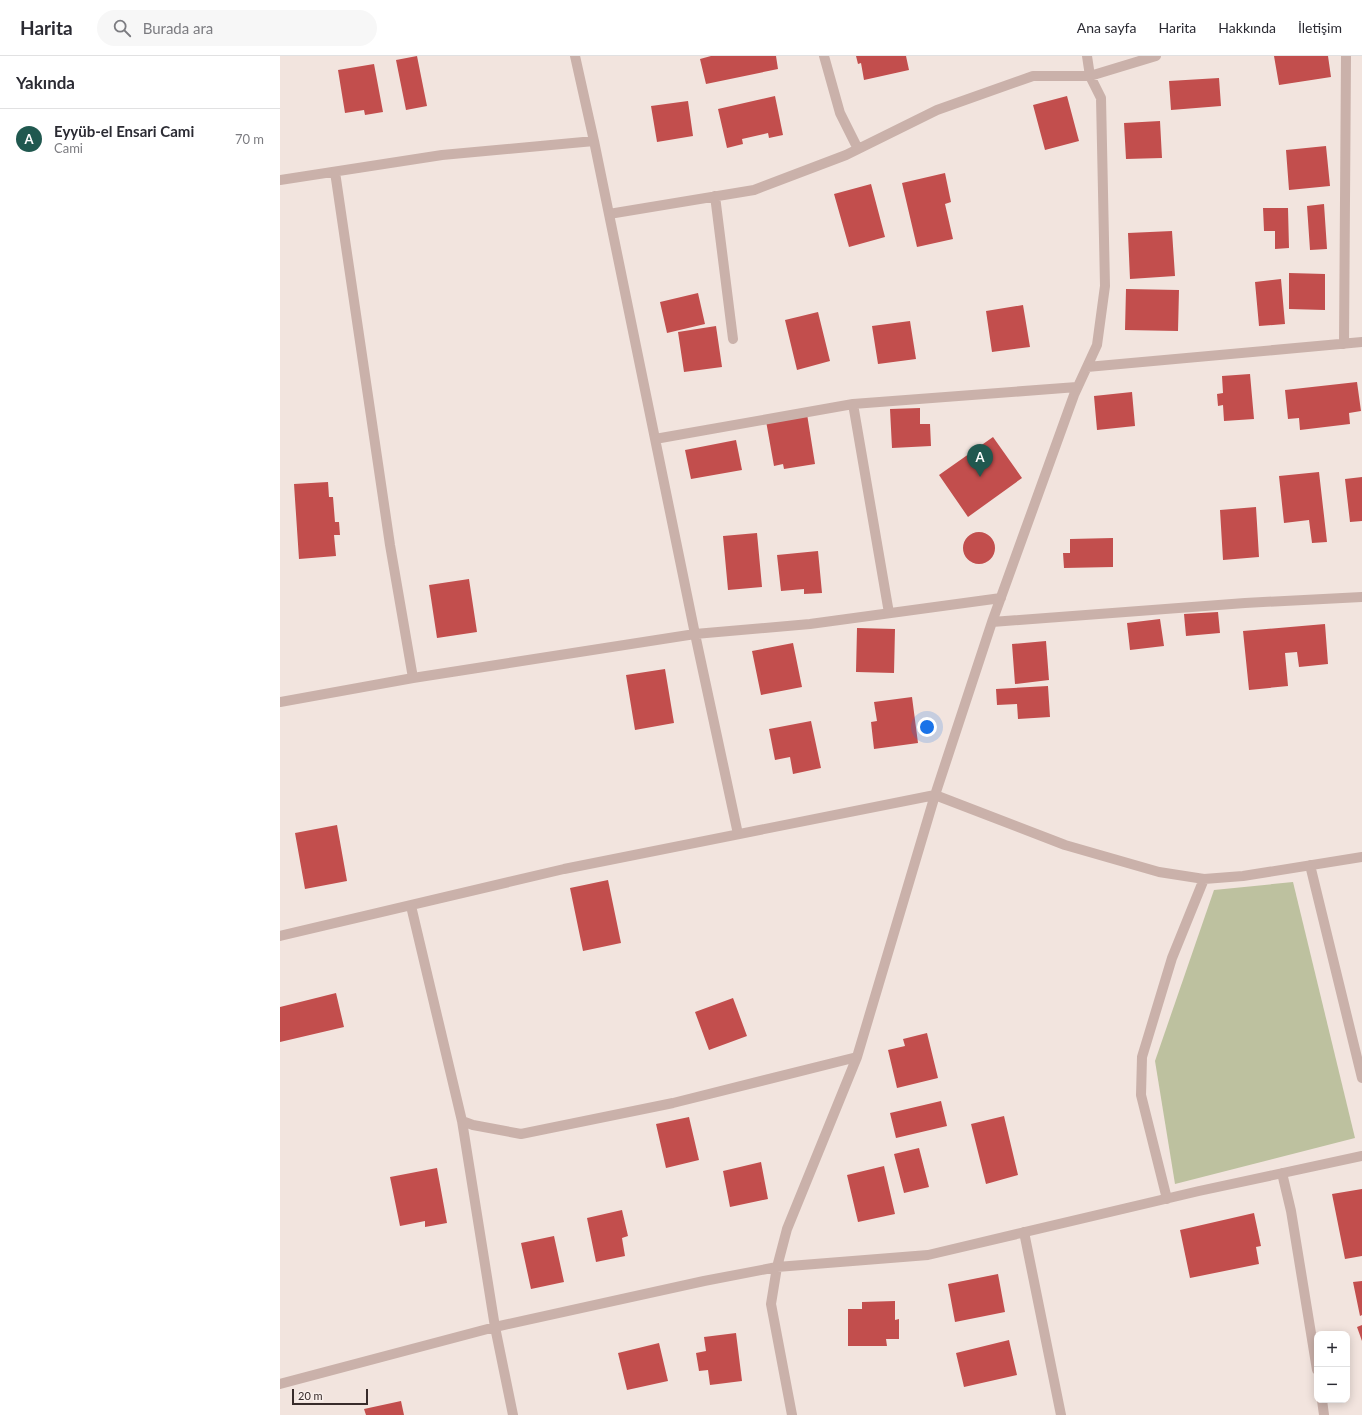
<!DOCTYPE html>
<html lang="tr">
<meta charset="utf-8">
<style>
:root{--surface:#fff;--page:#f7f7f7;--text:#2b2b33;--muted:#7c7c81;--line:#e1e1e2;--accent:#20584f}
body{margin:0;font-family:Lato,sans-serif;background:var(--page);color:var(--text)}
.controls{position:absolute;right:12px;bottom:12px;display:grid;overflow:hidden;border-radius:8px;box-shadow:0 2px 10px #0003}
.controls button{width:36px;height:36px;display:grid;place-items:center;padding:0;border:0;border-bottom:1px solid var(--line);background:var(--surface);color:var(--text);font:20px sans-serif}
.scale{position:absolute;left:12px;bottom:10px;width:76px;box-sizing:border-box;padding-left:4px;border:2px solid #382b2a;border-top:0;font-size:11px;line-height:14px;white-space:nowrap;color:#382b2a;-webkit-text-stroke:3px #f9efeb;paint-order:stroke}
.you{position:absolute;left:647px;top:671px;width:14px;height:14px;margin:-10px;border:3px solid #fff;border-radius:50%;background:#1a73e8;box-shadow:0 0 0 6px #1a73e833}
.badge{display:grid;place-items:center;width:26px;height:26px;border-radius:50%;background:var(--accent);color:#fff;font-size:13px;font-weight:700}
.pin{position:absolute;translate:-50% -33px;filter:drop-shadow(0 1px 2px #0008)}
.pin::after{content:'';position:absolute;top:21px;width:14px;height:12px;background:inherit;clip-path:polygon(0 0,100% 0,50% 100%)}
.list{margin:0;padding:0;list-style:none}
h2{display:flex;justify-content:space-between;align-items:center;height:52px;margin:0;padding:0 16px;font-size:17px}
h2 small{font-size:13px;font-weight:400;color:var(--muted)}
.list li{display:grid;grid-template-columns:26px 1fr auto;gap:12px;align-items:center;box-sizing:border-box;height:60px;padding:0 16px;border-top:1px solid var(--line)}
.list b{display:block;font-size:15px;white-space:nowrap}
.list p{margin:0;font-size:13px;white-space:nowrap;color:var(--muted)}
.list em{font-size:13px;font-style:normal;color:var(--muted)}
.icon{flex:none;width:22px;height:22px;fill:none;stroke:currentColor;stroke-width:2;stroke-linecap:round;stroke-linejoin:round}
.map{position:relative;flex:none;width:1082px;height:1359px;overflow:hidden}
header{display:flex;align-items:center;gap:24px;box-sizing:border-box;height:56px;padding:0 20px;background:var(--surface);border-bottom:1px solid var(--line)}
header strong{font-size:19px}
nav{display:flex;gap:22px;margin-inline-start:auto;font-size:14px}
.search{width:280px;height:36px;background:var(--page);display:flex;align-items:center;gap:10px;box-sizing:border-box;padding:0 14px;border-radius:22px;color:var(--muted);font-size:15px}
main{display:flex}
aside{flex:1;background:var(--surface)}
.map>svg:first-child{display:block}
.green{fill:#bdc19f}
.building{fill:#c24e4d}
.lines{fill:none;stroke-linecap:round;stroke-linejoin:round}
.minor{stroke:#cab1aa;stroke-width:10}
</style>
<header>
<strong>Harita</strong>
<div class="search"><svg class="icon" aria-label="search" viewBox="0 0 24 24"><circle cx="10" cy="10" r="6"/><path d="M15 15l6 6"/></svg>Burada ara</div>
<nav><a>Ana sayfa</a><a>Harita</a><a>Hakkında</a><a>İletişim</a></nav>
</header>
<main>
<aside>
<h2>Yakında<small></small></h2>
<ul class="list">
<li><span class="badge">A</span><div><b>Eyyüb-el Ensari Cami</b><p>Cami</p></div><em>70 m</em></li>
</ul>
</aside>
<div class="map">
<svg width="1082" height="1359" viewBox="0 0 1082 1359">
<rect width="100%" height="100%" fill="#f2e4de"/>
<path class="green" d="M 1013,826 L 1075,1082 L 895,1128 L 875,1005 L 934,834 Z"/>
<path class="building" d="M 137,0 L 147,50 L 126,54 L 116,4 Z
M 431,0 L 496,0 L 498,13 L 426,28 L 420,3 Z
M 576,0 L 626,0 L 629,14 L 584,24 L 581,7 L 578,8 Z
M 994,0 L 1048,0 L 1051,21 L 999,29 Z
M 94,8 L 103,56 L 85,59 L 84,54 L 65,57 L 58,14 Z
M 939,22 L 941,50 L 891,54 L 889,25 Z
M 495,40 L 503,79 L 489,82 L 488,77 L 462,83 L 463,88 L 447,92 L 438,53 Z
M 787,40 L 799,85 L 765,94 L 753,49 Z
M 408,45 L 413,80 L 377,86 L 371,50 Z
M 880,65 L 882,102 L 846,103 L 844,67 Z
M 1046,90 L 1050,130 L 1009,134 L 1006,94 Z
M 665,117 L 671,146 L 665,148 L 673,183 L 637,191 L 622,127 Z
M 591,128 L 605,181 L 569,191 L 554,138 Z
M 1044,148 L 1047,193 L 1030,194 L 1027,150 Z
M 983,152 L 1008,152 L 1009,192 L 995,193 L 995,175 L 984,175 Z
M 892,175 L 895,220 L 850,223 L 848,177 Z
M 1009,217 L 1045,218 L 1045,254 L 1009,253 Z
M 1001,223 L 1005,268 L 979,270 L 975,226 Z
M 846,233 L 899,234 L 898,275 L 845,274 Z
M 418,237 L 425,268 L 387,277 L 380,246 Z
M 743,249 L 750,291 L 712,296 L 706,255 Z
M 538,256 L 550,305 L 517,314 L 505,264 Z
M 630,265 L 636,303 L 598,308 L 592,270 Z
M 436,270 L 442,311 L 404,316 L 398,276 Z
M 970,318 L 974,363 L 944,365 L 943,349 L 938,350 L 937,338 L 943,337 L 942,320 Z
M 1077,326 L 1081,355 L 1069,357 L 1070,368 L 1020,374 L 1019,362 L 1008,363 L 1005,334 Z
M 852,336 L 855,370 L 817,374 L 814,340 Z
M 640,352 L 640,368 L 650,368 L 651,390 L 612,392 L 610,353 Z
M 527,358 L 535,408 L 504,413 L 503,408 L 494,410 L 486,365 Z
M 713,381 L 742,422 L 688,461 L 659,419 Z
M 456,384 L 462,414 L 411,423 L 405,394 Z
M 1039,416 L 1047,486 L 1032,487 L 1029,464 L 1004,467 L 999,420 Z
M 1082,421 L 1082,465 L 1070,466 L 1065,423 Z
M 48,426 L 49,441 L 53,441 L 55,466 L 59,466 L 60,479 L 54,479 L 56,500 L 19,503 L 14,428 Z
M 976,451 L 979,501 L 943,504 L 940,454 Z
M683 492a16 16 0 1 1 32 0a16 16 0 1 1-32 0Z
M 477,477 L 482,531 L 448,534 L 443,480 Z
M 833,482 L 833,511 L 784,512 L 783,497 L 790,497 L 790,483 Z
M 538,495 L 542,537 L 524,538 L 524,533 L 501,535 L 497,499 Z
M 189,523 L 197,576 L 157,582 L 149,529 Z
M 938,556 L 940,577 L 906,580 L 904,558 Z
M 880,563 L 884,590 L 850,594 L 847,567 Z
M 1045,568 L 1048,608 L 1019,611 L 1017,596 L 1005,597 L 1008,630 L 969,634 L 963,575 Z
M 577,572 L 615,573 L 614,617 L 576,616 Z
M 766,585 L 769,624 L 735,628 L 732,588 Z
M 513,587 L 522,631 L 481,639 L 472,595 Z
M 385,613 L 394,667 L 355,674 L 346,619 Z
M 768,630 L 770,661 L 738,663 L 737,648 L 717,649 L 716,633 Z
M 632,641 L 638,687 L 594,693 L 591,666 L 597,665 L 594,646 Z
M 531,665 L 541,712 L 513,718 L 510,701 L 495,704 L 489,673 Z
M 57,769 L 67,825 L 25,833 L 15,777 Z
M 328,824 L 341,887 L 303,895 L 290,832 Z
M 56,937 L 64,971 L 0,986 L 0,951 Z
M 453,942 L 467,980 L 429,994 L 415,956 Z
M 647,977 L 658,1022 L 617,1032 L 608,994 L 625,990 L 623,983 Z
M 661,1045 L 667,1070 L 616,1082 L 610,1057 Z
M 724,1060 L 738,1119 L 706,1128 L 691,1068 Z
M 409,1061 L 419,1104 L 386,1112 L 376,1068 Z
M 639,1092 L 649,1131 L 624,1137 L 614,1098 Z
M 481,1106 L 488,1143 L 450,1151 L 443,1115 Z
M 604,1110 L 615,1158 L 578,1166 L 567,1119 Z
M 157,1112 L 167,1167 L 145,1171 L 145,1165 L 120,1170 L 110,1121 Z
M 1082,1133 L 1082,1200 L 1065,1203 L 1052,1138 Z
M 342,1154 L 348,1180 L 342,1182 L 345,1200 L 316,1206 L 307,1162 Z
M 974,1157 L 981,1190 L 976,1191 L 979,1208 L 910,1222 L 900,1174 Z
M 274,1180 L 284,1226 L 251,1233 L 241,1187 Z
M 718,1218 L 725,1256 L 675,1266 L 668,1228 Z
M 1082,1225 L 1082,1259 L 1080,1260 L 1073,1226 Z
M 615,1245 L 615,1264 L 619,1263 L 619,1283 L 606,1283 L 607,1290 L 568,1290 L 568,1253 L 582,1253 L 582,1246 Z
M 1082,1269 L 1082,1285 L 1077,1271 Z
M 456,1277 L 462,1325 L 430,1329 L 428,1314 L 419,1315 L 416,1297 L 426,1295 L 424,1281 Z
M 729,1284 L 737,1319 L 684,1331 L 676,1297 Z
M 379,1287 L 388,1325 L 347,1334 L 338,1297 Z
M 121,1345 L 124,1359 L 86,1359 L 84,1353 Z"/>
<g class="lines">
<path class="minor" d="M 295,0 L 314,85
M 544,0 L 560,57 L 578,93
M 807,0 L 810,20 L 821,42 L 825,230 L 817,289 L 794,339 L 712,566 L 655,739 L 785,789 L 879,816 L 924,823 L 963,820 L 1082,801
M 55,116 L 110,489 L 133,622 L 415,578 L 530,568 L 721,542
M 0,124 L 162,99 L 314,85 L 415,578 L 458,778
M 435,140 L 453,283
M 329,158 L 474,134 L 566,99 L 657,54 L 753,20 L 810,20 L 876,0
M 1064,288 L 1066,0
M 807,311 L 1082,286
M 573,348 L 609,557
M 375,383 L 573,348 L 797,331
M 712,566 L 965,547 L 1082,541
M 0,646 L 133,622
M 1030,809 L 1082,1022
M 131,850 L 182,1065 L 193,1069 L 241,1078 L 393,1047 L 577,1001
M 0,880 L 284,813 L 655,739 L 577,1001 L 507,1173 L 497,1211 L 491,1248 L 512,1359
M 182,1065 L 215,1271 L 233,1359
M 1002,1117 L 1011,1155 L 1037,1314
M 887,1143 L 861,1039 L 862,1001 L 892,902 L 924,823
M 744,1176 L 781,1359
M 0,1328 L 215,1271 L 424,1225 L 497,1211 L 648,1199 L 919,1135 L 1082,1100
M 1042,1344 L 1044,1359"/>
</g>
</svg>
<div class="controls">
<button>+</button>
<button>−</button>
</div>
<div class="scale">20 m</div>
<div class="you"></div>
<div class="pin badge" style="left:700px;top:421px">A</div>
</div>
</main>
